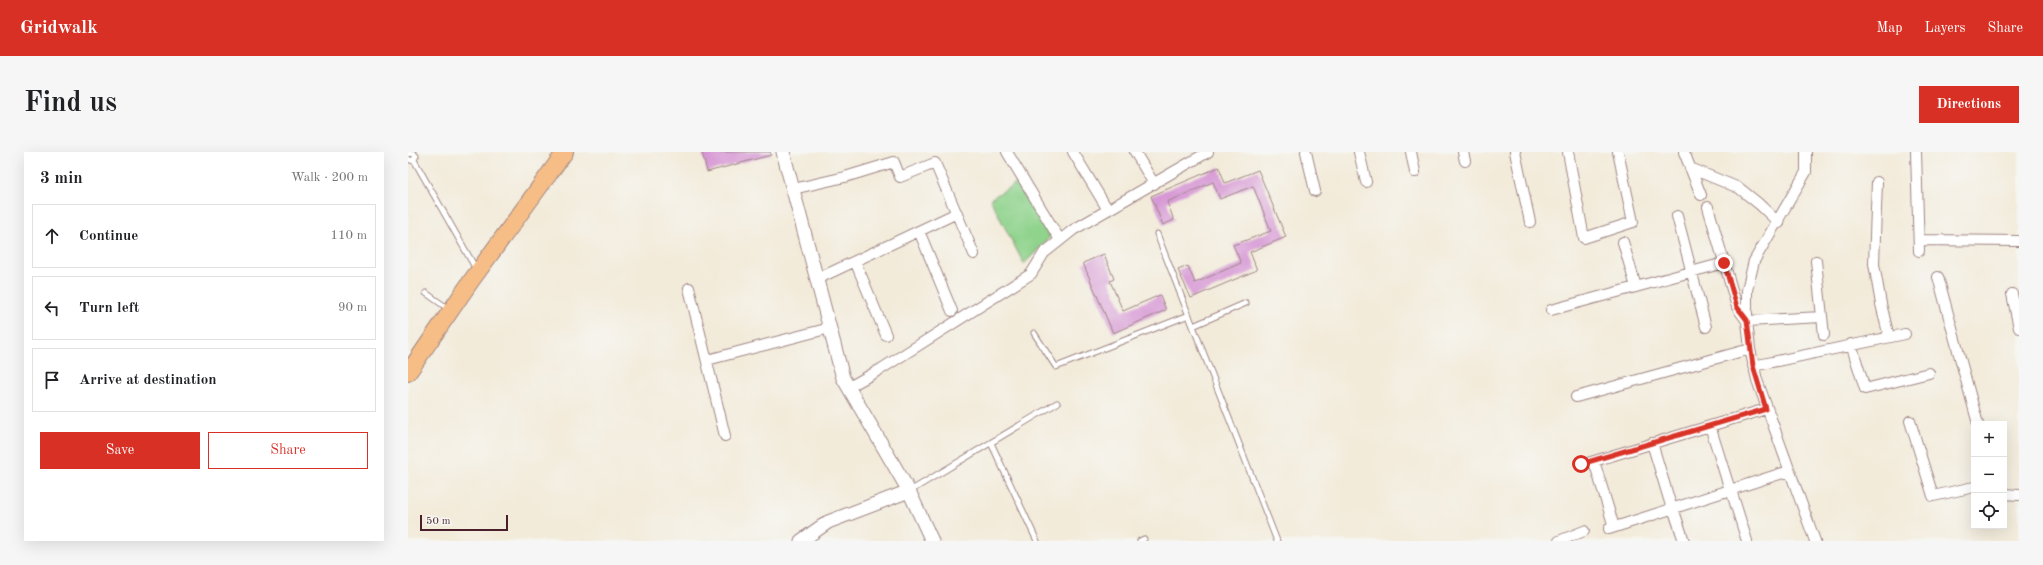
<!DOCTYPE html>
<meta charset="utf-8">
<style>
:root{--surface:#fff;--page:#f6f6f6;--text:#202124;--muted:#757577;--line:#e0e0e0;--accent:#d93025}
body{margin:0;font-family:"Old Standard TT",serif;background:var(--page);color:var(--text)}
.controls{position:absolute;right:12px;bottom:12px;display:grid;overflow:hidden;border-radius:0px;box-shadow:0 4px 16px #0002}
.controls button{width:36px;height:36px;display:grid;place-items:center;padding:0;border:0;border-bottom:1px solid var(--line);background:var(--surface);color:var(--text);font:20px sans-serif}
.scale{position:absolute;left:12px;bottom:10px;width:88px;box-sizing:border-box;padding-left:4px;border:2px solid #4a1f2b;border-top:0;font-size:11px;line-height:14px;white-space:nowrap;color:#4a1f2b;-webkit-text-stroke:3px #f6f6f2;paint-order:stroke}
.stop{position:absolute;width:12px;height:12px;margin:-9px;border:3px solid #d93025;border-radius:50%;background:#fff}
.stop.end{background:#d93025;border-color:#fff;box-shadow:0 1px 4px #0008}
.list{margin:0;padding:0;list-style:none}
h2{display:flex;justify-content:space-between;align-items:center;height:52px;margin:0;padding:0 16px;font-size:17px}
h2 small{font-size:13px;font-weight:400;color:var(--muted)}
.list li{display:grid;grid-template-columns:26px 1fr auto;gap:12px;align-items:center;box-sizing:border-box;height:64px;margin:0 8px 8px;padding:0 8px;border:1px solid var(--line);border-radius:0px}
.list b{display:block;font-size:15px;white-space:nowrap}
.list em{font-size:13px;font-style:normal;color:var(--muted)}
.actions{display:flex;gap:8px;padding:12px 16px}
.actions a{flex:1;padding:9px 0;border:1px solid var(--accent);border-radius:0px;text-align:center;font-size:14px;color:var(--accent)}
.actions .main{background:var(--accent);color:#fff}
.icon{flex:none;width:22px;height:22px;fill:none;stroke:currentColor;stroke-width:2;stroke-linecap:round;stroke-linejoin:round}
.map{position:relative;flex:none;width:1611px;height:389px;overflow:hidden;border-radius:0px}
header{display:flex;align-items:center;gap:24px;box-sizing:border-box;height:56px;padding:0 20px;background:var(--accent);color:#fff}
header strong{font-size:19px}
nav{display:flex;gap:22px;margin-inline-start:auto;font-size:14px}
.intro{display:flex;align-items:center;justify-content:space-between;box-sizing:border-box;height:96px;padding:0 24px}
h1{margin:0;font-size:28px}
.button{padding:10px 18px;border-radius:0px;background:var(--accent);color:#fff;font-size:14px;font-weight:700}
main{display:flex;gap:24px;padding:0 24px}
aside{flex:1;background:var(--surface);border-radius:0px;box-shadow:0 4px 16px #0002}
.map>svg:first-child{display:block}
.green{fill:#8fd38c;stroke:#6c795c}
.building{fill:#d799d5}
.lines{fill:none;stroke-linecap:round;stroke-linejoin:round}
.service-casing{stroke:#9e8582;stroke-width:7}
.minor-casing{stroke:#9e8582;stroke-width:12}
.tertiary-casing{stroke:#9e8582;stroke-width:15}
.primary-casing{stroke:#9e8582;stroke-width:18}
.service{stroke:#fff;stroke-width:5}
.minor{stroke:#fff;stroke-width:10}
.tertiary{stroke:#fff;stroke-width:13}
.primary{stroke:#f6be86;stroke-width:16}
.route{stroke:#d93025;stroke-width:5}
</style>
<header>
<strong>Gridwalk</strong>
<nav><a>Map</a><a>Layers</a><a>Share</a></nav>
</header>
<div class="intro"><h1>Find us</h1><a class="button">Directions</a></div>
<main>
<aside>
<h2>3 min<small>Walk · 200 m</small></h2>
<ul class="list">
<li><svg class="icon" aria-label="ahead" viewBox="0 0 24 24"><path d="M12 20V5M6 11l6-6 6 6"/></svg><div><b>Continue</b></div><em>110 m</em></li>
<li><svg class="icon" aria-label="left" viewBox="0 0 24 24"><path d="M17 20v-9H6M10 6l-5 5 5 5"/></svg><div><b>Turn left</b></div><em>90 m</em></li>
<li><svg class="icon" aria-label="arrive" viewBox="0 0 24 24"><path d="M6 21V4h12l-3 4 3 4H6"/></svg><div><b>Arrive at destination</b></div></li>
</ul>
<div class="actions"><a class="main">Save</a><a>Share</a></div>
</aside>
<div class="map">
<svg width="1611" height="389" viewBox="0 0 1611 389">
<rect width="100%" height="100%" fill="#f6f6f2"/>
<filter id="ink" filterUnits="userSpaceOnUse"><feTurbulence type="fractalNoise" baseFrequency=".025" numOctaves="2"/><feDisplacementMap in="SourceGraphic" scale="8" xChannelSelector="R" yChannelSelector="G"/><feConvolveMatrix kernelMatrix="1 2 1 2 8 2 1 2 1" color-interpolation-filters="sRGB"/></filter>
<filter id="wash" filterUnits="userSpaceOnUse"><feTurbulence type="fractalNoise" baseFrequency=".012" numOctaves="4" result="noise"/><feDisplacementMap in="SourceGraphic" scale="16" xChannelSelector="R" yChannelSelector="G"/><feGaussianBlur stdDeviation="0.9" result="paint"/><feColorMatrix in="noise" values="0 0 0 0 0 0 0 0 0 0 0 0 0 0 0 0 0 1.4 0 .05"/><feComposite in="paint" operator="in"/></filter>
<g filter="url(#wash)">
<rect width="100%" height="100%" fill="#f3ebda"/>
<path class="green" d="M 610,30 L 642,85 L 616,112 L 582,47 Z"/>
<g id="blocks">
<path class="building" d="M 294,0 L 362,0 L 363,3 L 299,20 Z
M 811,15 L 817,31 L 850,18 L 878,85 L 842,100 L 849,118 L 783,146 L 770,118 L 780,114 L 787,131 L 833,111 L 825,93 L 863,79 L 845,34 L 812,47 L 805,30 L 759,50 L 766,68 L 755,73 L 743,44 Z
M 696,102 L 706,127 L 702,129 L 715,159 L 752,143 L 758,158 L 705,181 L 675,111 Z"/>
</g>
</g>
<g filter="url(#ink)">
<use href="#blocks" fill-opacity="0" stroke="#9e8582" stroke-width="1"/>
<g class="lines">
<defs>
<path id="service" d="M 0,2 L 5,1 L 8,4 L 5,9 L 0,7
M 6,8 L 68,117
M 749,82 L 869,389
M 18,141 L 42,158
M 785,174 L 838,151
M 626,181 L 648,215 L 781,163
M 583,291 L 629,389
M 502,339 L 649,251
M 732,389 L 736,387"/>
<path id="minor" d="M 599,0 L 652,88
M 665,0 L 700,58
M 727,0 L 746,32
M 898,0 L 907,39
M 951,0 L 958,30
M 1003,0 L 1007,20
M 1055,0 L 1057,9
M 1107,0 L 1122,70
M 1160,0 L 1176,86 L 1225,70 L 1210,0
M 1276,0 L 1293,43
M 1398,0 L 1398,20 L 1346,109 L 1339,138 L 1339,169 L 1342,197 L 1349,228 L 1407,389
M 1508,0 L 1511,99
M 1282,16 L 1331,36 L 1351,52 L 1371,71
M 1469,30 L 1466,112 L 1473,152 L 1481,185
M 385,37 L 437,25 L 486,10 L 492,25 L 527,11 L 566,102
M 1300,55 L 1329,155 L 1339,169 L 1414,165
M 1269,64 L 1298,175
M 511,79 L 544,159
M 1511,88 L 1611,89
M 1215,90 L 1228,135
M 447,109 L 478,183
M 1408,109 L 1416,183
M 1530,125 L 1570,272
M 409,127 L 549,61
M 281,136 L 317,284
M 1604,142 L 1611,176
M 1143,158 L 1316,111
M 1443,192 L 1457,237 L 1521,221
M 299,208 L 422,176
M 1345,214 L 1497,182
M 441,235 L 473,217 L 623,122 L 636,101 L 665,78 L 800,0
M 1168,245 L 1342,197
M 1502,269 L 1525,344 L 1566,335
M 1302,274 L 1322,338
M 1244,291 L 1264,357
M 1186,309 L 1206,375
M 1173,313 L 1358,257
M 1323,338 L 1339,389
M 1596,342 L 1611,343
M 1265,356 L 1276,389
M 1201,377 L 1381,319
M 1151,389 L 1176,379"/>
<path id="tertiary" d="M 375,0 L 435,226 L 501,339 L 524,389
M 393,389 L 420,370 L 501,339"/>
<path id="primary" d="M 0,221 L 63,129 L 157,0"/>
</defs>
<use href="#service" class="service-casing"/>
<use href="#minor" class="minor-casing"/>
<use href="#tertiary" class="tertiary-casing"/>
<use href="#primary" class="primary-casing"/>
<use href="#service" class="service"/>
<use href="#minor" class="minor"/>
<use href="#tertiary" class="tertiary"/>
<use href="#primary" class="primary"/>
</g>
</g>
<g class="lines" filter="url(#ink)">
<path class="route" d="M 1173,312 L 1358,257 L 1345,214 L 1339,168 L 1329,155 L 1316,111"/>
</g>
</svg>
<div class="controls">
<button>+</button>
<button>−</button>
<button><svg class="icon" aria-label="locate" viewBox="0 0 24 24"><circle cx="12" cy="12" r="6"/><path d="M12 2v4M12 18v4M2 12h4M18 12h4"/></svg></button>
</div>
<div class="scale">50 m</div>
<div class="stop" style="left:1173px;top:312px"></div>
<div class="stop end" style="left:1316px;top:111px"></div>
</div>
</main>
